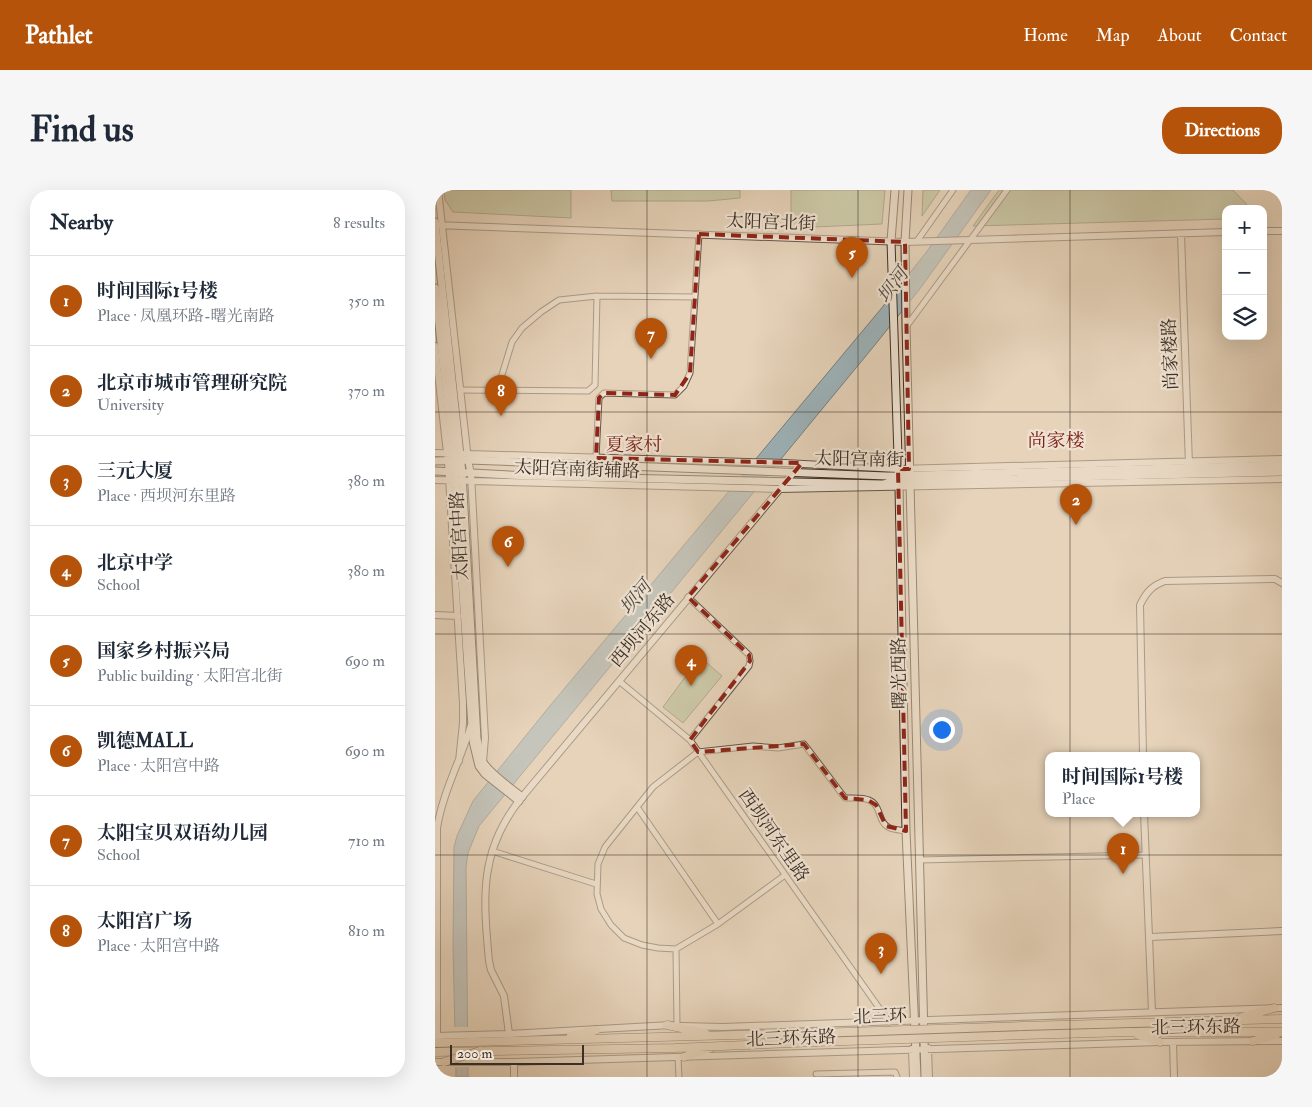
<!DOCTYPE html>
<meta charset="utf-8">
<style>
:root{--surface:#fff;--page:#f6f6f7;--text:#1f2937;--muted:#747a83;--line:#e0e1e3;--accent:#b45309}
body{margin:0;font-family:"IM FELL Double Pica","Noto Serif SC",serif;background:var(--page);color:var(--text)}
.controls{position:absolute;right:15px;top:15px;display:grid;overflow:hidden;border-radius:10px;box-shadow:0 5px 20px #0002}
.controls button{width:45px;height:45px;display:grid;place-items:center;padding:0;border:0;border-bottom:1px solid var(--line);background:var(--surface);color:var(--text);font:25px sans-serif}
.scale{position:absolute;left:15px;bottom:12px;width:134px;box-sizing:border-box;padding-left:5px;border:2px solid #3c2f25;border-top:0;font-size:14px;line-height:18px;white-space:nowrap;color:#3c2f25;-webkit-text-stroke:4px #efe2d2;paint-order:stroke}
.you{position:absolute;left:506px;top:539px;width:18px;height:18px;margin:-12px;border:4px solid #fff;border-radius:50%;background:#1a73e8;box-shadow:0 0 0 8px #1a73e833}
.badge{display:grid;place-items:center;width:32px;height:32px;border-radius:50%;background:var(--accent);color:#fff;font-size:16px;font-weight:700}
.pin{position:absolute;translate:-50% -41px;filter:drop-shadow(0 1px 2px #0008)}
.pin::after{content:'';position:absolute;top:26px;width:18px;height:15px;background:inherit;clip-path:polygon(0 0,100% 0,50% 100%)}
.popup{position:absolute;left:610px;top:562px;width:155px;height:65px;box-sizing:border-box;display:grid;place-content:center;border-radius:10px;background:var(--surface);filter:drop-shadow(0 1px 4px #0005);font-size:16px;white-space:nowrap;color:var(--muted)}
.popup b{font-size:19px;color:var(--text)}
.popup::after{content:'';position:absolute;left:50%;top:100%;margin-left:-10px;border:10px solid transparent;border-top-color:var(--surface)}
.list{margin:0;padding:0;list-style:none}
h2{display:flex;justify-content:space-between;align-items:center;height:65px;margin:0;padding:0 20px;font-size:21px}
h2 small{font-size:16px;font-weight:400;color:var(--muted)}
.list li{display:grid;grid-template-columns:32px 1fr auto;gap:15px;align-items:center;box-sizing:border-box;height:90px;padding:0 20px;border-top:1px solid var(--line)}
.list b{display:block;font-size:19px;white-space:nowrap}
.list p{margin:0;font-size:16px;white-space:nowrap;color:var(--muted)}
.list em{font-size:16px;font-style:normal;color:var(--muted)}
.icon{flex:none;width:28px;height:28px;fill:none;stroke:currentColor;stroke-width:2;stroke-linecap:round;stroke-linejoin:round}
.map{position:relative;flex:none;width:847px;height:887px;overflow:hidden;border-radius:20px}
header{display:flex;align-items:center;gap:30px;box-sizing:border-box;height:70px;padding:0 25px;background:var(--accent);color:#fff}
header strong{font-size:24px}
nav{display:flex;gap:28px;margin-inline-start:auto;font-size:18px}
.intro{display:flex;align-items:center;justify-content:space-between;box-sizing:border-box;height:120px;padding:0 30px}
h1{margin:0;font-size:35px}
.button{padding:12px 22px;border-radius:20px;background:var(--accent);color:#fff;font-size:18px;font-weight:700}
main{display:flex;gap:30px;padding:0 30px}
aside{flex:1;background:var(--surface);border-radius:20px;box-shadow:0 5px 20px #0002}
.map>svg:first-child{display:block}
.green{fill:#b0be94;stroke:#76765c}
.water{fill:#9db4bc;stroke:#767f80}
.pier{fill:#e6d3ba}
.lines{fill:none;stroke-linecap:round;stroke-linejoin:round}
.minor-casing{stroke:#66584a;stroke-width:7}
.tertiary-casing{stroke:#66584a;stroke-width:8}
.secondary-casing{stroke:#3c2f25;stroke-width:9}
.trunk-casing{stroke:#3c2f25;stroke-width:9}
.minor{stroke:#efe2d2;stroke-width:5}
.tertiary{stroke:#efe2d2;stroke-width:6}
.secondary{stroke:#efe2d2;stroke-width:7}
.trunk{stroke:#e6d3ba;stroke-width:8}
.trunk-bridge-casing{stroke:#3c2f25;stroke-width:9;stroke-linecap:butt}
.trunk-bridge{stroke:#e6d3ba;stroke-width:8}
.marked{fill:none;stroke:#8f2418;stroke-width:4;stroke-dasharray:10 6;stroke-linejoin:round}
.grid{fill:none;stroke:#3c2f25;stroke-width:1;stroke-opacity:0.55}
.labels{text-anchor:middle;stroke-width:4.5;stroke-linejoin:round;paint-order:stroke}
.street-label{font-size:18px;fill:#3c2f25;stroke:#efe2d2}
.water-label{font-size:19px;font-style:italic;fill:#4f4a43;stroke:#efe2d2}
.neighbourhood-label{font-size:19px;fill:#7a1f14;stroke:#efe2d2}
</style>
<header>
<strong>Pathlet</strong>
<nav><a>Home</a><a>Map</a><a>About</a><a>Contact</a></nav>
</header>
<div class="intro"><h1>Find us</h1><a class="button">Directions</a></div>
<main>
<aside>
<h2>Nearby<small>8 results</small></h2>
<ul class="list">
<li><span class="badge">1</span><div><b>时间国际1号楼</b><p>Place · 凤凰环路-曙光南路</p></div><em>350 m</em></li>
<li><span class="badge">2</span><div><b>北京市城市管理研究院</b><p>University</p></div><em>370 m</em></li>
<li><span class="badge">3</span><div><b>三元大厦</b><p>Place · 西坝河东里路</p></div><em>380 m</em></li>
<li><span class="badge">4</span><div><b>北京中学</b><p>School</p></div><em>380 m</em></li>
<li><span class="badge">5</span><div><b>国家乡村振兴局</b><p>Public building · 太阳宫北街</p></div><em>690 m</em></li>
<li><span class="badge">6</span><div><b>凯德MALL</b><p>Place · 太阳宫中路</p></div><em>690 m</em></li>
<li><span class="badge">7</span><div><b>太阳宝贝双语幼儿园</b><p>School</p></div><em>710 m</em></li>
<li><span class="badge">8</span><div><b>太阳宫广场</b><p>Place · 太阳宫中路</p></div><em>810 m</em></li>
</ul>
</aside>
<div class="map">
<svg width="847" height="887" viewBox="0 0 847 887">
<rect width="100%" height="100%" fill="#e6d3ba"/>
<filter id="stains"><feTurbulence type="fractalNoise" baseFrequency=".004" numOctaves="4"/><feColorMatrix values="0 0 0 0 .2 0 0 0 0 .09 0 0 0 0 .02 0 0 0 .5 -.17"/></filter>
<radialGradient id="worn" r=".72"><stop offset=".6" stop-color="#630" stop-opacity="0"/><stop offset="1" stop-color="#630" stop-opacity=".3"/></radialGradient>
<path class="green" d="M 9,0 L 136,0 L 136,28 L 18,22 L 10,10 Z
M 176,0 L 305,0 L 305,8 L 273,11 L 177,11 Z
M 356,0 L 450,0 L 447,34 L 356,38 Z
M 488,0 L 505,0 L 487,26 Z
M 564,0 L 798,0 L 816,19 L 791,19 L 791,29 L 538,36 Z
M 265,467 L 287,486 L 248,533 L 228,517 Z"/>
<path class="water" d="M 536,0 L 556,0 L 484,100 L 439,156 L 44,636 L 33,663 L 31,677 L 33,887 L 21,887 L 18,758 L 19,657 L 22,646 L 38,611 L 114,517 L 445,120 L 490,64 Z"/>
<path class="pier" d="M 17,837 L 34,837 L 35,877 L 19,877 Z"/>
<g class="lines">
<defs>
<path id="minor" d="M 482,51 L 518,0
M 471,137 L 572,0
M 26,200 L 153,201 L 160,195 L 162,106
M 62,201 L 77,152 L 87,138 L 106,122 L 124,110 L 162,106 L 260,107
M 161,268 L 164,208 L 169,203 L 240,205 L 249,196 L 255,183 L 264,44
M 253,407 L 314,465 L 315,471 L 314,476 L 255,550
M 184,491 L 255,550 L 454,832
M 202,617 L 283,734
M 57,661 L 161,694
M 484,670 L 711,665
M 241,759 L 283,734 L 350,685
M 242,835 L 241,759 L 223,758 L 207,755 L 189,748 L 176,735 L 166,719 L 162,704 L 163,674 L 170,657 L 218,597 L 263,562 L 318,556 L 343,558 L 369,554 L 410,608 C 417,608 428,607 434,610 C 447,615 442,633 455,638 C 460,640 466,640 471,641
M 243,867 L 244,887
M 381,884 L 460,882 L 462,887"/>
<path id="tertiary" d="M 3,0 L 33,270 L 36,284 L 50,548 L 48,572
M 0,35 L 470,52 L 791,42
M 828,41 L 847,41
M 746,44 L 754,275
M 0,156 L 13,272 L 28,513 L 28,533 L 24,571
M 0,263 L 350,273 L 463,279 L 847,269
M 0,290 L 344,299 L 847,289
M 0,425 L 23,426
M 708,565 L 705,415 C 711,403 716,396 730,391 L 840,389 L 847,393
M 709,623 L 717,822
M 715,747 L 847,741
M 246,836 L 288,837 L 847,818
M 74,844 L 69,806 L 56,780 L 54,771 C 48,706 44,660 87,607 L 365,275
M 0,846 L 74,844 L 236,835
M 2,846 L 2,638 C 8,601 26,570 36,535
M 738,852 L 739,887
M 493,858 L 494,887
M 477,859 L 478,887
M 0,872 L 79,872 L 725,852 L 847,851
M 79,887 L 79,872"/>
<path id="secondary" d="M 460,0 L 456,51 L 464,297 L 471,641 L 482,887
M 473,0 L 470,52 L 471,135 L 490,887
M 0,32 L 27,283 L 42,549 C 44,556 44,565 48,572 C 55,584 76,598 87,607
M 0,98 L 19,272 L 38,551 L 44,576 L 50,584 L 84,611
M 0,271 L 33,270 L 452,286 L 847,275
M 0,281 L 93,286 L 448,294 L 463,291 L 847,282"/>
<path id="trunk" d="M 807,827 L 839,818
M 232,835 L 270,843
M 588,836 L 847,829
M 588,845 L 694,842 L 847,842
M 703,845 L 725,852
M 136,846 L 161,840
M 818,851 L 841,845
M 0,853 L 381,843
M 0,862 L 239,858 L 381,852
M 249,867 L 276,858"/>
</defs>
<use href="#minor" class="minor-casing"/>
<use href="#tertiary" class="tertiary-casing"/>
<use href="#secondary" class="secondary-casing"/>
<use href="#trunk" class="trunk-casing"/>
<use href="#minor" class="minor"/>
<use href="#tertiary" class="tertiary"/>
<use href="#secondary" class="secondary"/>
<use href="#trunk" class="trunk"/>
<defs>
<path id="trunk-bridge" d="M 381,843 L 588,836
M 381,852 L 588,845
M 9,872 L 45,861"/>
</defs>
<use href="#trunk-bridge" class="trunk-bridge-casing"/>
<use href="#trunk-bridge" class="trunk-bridge"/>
</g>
<path d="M0 0H847V887H0ZM 264,44 L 470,52 L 474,279 L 463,279 L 471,641 L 451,636 L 441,615 L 433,610 L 410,608 L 369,554 L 263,562 L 255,550 L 315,471 L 314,465 L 253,407 L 367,273 L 161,268 L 164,208 L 169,203 L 240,205 L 255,183 Z" fill="#e6d3ba" fill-opacity=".55" fill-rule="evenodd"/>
<path class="marked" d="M 264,44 L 470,52 L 474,279 L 463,279 L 471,641 L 451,636 L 441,615 L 433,610 L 410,608 L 369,554 L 263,562 L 255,550 L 315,471 L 314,465 L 253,407 L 367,273 L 161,268 L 164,208 L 169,203 L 240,205 L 255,183 Z"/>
<path class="grid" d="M 212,0 L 212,887M 423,0 L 423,887M 635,0 L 635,887M 0,222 L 847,222M 0,444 L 847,444M 0,665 L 847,665"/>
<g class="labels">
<g class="street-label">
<text transform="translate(336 32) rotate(2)" y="6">太阳宫北街</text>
<text transform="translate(735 164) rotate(-92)" y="6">尚家楼路</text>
<text transform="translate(424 269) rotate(1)" y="6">太阳宫南街</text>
<text transform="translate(142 279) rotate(2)" y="6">太阳宫南街辅路</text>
<text transform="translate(24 346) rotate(-93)" y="6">太阳宫中路</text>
<text transform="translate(207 440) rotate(-50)" y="6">西坝河东路</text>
<text transform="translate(464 483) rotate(-91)" y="6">曙光西路</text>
<text transform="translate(339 645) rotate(55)" y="6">西坝河东里路</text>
<text transform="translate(445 826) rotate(-2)" y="6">北三环</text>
<text transform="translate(761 837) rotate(-1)" y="6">北三环东路</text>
<text transform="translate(356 848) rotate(-2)" y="6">北三环东路</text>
</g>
<g class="water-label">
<text transform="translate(457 95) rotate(-54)" y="7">坝河</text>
<text transform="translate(200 407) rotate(-50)" y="7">坝河</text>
</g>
<g class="neighbourhood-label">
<text x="621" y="257">尚家楼</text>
<text x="199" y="261">夏家村</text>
</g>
</g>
<rect width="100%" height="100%" filter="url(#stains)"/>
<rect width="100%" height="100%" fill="url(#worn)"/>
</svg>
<div class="controls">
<button>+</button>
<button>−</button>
<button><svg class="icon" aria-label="layers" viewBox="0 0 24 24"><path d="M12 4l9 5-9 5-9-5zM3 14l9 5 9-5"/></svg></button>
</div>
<div class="scale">200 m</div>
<div class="you"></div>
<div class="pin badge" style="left:688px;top:684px">1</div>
<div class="popup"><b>时间国际1号楼</b>Place</div>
<div class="pin badge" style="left:641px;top:335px">2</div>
<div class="pin badge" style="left:446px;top:784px">3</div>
<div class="pin badge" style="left:256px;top:496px">4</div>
<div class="pin badge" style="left:417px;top:88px">5</div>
<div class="pin badge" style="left:73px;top:377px">6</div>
<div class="pin badge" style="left:216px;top:169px">7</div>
<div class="pin badge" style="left:66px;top:226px">8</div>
</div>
</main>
